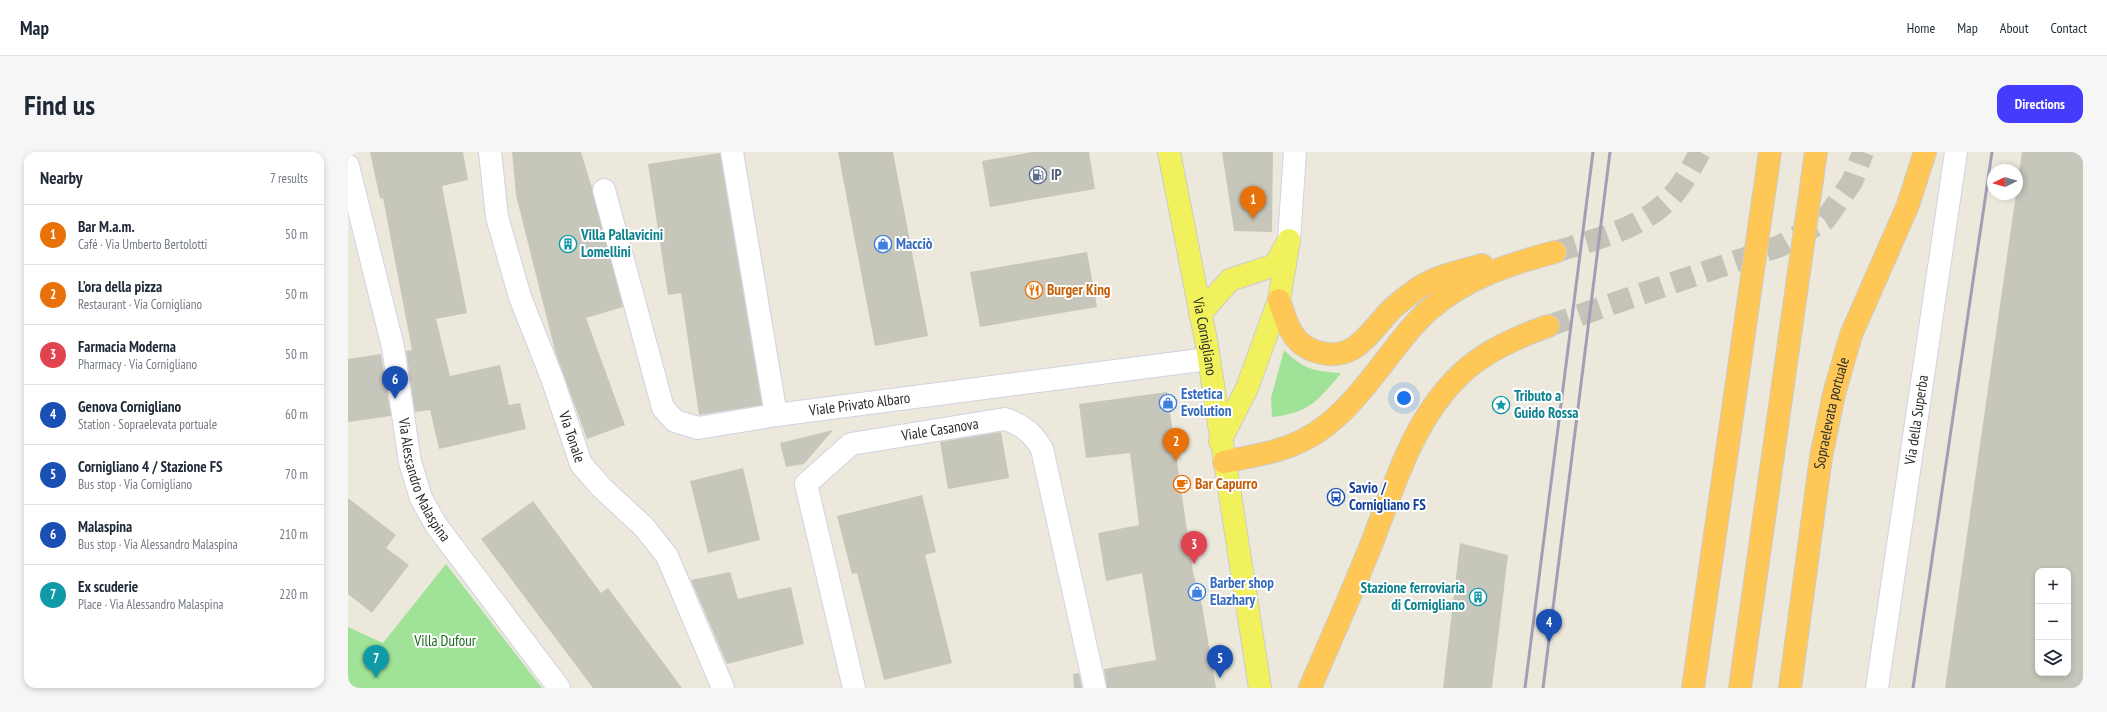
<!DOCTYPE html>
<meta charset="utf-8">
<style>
:root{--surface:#fff;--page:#f6f6f7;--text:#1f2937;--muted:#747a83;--line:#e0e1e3;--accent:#453bfb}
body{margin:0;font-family:"PT Sans Narrow",sans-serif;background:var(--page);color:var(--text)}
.controls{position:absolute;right:12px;bottom:12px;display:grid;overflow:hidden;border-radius:8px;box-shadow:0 2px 6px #0003}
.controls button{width:36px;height:36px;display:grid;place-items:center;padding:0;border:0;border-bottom:1px solid var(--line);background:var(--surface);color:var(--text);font:20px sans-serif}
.compass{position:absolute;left:1639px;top:12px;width:36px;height:36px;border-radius:50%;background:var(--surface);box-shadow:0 2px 6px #0003;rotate:265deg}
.you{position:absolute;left:1056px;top:246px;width:14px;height:14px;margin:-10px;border:3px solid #fff;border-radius:50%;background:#1a73e8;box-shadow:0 0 0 6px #1a73e833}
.badge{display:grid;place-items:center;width:26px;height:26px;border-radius:50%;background:var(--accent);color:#fff;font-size:13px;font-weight:700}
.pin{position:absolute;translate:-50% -33px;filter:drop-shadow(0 1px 2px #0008)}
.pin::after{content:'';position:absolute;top:21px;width:14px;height:12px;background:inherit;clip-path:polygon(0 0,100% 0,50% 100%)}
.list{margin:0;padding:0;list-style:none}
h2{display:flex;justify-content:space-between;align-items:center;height:52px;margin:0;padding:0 16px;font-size:17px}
h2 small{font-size:13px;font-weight:400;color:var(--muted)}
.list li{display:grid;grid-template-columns:26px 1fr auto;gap:12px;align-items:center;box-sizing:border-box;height:60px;padding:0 16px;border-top:1px solid var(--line)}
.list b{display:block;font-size:15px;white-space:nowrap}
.list p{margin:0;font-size:13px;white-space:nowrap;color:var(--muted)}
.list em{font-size:13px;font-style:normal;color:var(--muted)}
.icon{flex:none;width:22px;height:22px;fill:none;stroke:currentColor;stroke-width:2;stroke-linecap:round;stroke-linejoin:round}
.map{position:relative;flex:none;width:1735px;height:536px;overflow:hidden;border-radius:12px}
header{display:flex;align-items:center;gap:24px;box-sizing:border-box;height:56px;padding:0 20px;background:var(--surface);border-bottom:1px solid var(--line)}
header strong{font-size:19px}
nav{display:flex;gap:22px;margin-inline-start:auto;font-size:14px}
.intro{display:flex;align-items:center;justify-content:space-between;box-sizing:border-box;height:96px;padding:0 24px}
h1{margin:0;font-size:28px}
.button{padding:10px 18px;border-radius:12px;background:var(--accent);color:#fff;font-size:14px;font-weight:700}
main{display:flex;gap:24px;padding:0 24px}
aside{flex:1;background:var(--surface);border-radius:12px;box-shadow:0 2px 6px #0003}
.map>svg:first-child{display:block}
.green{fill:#a0e398}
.building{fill:#c7c6bb;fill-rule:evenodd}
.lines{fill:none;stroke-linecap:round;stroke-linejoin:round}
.highway-tunnel{stroke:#c5c3b8;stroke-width:22;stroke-dasharray:22 11;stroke-linecap:butt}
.minor-casing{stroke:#d2d1e3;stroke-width:24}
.major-casing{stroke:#ccc;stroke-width:24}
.highway-casing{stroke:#ccc;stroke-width:24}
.minor{stroke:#fff;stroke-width:22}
.major{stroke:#f0f15c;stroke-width:22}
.highway{stroke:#ffc755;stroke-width:22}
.rail{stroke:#a19fb5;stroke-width:3}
.labels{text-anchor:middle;stroke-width:4;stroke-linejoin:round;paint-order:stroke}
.service-label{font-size:15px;font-weight:bold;fill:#4e5e75;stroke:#fff;text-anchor:start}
.culture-label{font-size:15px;font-weight:bold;fill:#0d838f;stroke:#fff;text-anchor:start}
.shop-label{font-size:15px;font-weight:bold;fill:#366cbe;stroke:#fff;text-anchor:start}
.food-label{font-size:15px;font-weight:bold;fill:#c56008;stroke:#fff;text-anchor:start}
.street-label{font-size:15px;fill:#2a2a2a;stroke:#fff}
.transit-label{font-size:15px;font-weight:bold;fill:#164399;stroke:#fff;text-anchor:start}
.park-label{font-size:15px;fill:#1a681c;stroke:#fff}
</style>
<header>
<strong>Map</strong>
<nav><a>Home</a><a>Map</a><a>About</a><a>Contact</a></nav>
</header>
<div class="intro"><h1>Find us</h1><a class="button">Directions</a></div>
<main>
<aside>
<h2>Nearby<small>7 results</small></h2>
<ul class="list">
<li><span class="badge" style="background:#e8710a">1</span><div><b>Bar M.a.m.</b><p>Café · Via Umberto Bertolotti</p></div><em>50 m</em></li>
<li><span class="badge" style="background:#e8710a">2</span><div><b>L'ora della pizza</b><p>Restaurant · Via Cornigliano</p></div><em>50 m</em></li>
<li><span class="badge" style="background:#e0444e">3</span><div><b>Farmacia Moderna</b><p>Pharmacy · Via Cornigliano</p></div><em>50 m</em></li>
<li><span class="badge" style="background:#1a4fb4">4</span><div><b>Genova Cornigliano</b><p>Station · Sopraelevata portuale</p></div><em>60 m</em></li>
<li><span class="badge" style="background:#1a4fb4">5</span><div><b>Cornigliano 4 / Stazione FS</b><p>Bus stop · Via Cornigliano</p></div><em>70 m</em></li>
<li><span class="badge" style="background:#1a4fb4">6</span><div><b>Malaspina</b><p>Bus stop · Via Alessandro Malaspina</p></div><em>210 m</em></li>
<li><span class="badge" style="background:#0f9aa8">7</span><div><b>Ex scuderie</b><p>Place · Via Alessandro Malaspina</p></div><em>220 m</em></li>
</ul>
</aside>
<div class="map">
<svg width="1735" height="536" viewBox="0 0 1735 536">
<rect width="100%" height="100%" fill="#ece9dc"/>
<path class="green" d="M 936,198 C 957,218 965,219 993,221 C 971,248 961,261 924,265 L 923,246 Z
M 98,412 L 194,536 L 0,536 L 0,475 L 35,491 Z"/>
<path class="building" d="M 22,0 L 115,0 L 120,28 L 94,34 L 119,161 L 88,167 L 102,224 L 152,213 L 161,253 L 172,251 L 178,277 L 91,297 L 82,258 L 67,260 L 58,199 L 64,198 L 35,46 L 32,47 Z
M 164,0 L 233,0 L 244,36 L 275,155 L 238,166 L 277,273 L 239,287 L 207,199 L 168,43 Z
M 490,0 L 545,0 L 580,184 L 527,194 Z
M 685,0 L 741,0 L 747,37 L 642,55 L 634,9 Z
M 874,0 L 925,0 L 924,80 L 886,79 Z
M 1674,0 L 1735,0 L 1735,536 L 1597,536 ZM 1690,419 L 1720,419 L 1720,521 L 1690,521 Z
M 372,1 L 414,253 L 351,263 L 333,141 L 320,143 L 300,12 Z
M 739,100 L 749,155 L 632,175 L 622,120 Z
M 33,202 L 43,264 L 0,270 L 0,207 Z
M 819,240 L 845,420 L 854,453 L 868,536 L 759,536 L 756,517 L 808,508 L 794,421 L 758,429 L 750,381 L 791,373 L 782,301 L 738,306 L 731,252 Z
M 485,278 L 456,312 L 438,315 L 432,291 Z
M 653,280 L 661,326 L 600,337 L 592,290 Z
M 395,316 L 412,388 L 360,401 L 342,329 Z
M 574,343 L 588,400 L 577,403 L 604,511 L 536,528 L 509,421 L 504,422 L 489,364 Z
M 0,346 L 48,383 L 38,396 L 61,413 L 24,461 L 0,442 Z
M 185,349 L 253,441 L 260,436 L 334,536 L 245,536 L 133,387 Z
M 1112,391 L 1160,403 L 1144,536 L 1095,536 Z
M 382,420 L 390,447 L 443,435 L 456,492 L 379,512 L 343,428 Z
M 731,521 L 734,536 L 726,536 L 725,522 Z"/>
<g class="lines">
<path class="highway-tunnel" d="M 1207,100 C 1251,86 1304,75 1332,34 C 1340,23 1346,11 1352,0
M 1200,174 L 1432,94 L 1477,68 L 1504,30 L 1515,0"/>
<defs>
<g id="minor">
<path id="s1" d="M 142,0 L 149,65 L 172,145 L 204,226 L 233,312 L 253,335 L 296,375 L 319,404 L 375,536"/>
<path id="s2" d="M 384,0 L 428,263 L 860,207"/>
<path id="s3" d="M 0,14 L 45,195 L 62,310 L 73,346 L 88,373 L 211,536"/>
<path d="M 256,38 L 315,256 L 327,269 L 350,276 L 428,263"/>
<path d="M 941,88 L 947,0"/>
<path id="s4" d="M 506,536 L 458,332 L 503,292 L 657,267 C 674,273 685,281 694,297 L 747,536"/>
<path id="s5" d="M 1529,536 L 1608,0"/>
</g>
<g id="major">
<path id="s6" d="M 821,0 L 859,194 L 912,536"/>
<path d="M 852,162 L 882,128 L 927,113 L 938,93"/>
<path d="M 872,289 L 899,236 L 931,148 L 941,88"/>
</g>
<g id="highway">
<path d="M 931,148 C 939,172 944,193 970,200 C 1007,211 1021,180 1043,158 C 1051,150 1061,143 1069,137 C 1088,124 1113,119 1134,113"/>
<path d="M 876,310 C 898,305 921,302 942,294 C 980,280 1006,249 1030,218 C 1046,198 1062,174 1081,158 C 1118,126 1161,112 1207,100"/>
<path d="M 962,536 C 981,492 1001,447 1019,403 C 1045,340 1062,270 1113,222 C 1137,199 1169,185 1200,174"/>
<path d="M 1345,536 L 1422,0"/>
<path d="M 1392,536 L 1468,0"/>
<path id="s7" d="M 1442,536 L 1473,305 L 1486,242 L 1503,183 L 1560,53 L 1577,0"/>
</g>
</defs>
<use href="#minor" class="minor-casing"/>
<use href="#major" class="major-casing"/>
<use href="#highway" class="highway-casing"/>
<use href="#minor" class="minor"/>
<use href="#major" class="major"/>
<use href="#highway" class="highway"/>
<path class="rail" d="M 1177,536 L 1245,0
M 1195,536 L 1262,0
M 1565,536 L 1644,0"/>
</g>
<defs>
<symbol id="fuel-ring" viewBox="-11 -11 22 22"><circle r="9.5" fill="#fff" stroke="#5c6f8a" stroke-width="1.5"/><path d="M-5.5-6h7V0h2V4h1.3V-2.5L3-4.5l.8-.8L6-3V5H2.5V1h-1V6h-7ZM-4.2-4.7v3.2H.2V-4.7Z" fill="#5c6f8a"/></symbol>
<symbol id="building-ring" viewBox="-11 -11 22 22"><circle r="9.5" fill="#fff" stroke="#0f9aa8" stroke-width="1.5"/><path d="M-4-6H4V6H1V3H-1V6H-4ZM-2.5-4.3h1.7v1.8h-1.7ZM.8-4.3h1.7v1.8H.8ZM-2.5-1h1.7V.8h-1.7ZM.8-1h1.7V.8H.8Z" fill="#0f9aa8"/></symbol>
<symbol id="shop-ring" viewBox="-11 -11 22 22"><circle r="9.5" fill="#fff" stroke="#3f7fe0" stroke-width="1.5"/><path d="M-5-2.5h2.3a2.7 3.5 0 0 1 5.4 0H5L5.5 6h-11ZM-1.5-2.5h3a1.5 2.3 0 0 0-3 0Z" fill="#3f7fe0"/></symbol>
<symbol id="restaurant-ring" viewBox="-11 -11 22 22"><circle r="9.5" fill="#fff" stroke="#e8710a" stroke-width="1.5"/><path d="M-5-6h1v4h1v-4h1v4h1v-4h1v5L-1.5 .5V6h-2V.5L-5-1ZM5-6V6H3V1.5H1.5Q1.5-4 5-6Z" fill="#e8710a"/></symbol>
<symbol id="sight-ring" viewBox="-11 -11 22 22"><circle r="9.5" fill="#fff" stroke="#0f9aa8" stroke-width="1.5"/><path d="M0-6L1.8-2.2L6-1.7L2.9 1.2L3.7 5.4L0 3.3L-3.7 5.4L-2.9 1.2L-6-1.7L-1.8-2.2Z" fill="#0f9aa8"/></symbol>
<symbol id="cafe-ring" viewBox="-11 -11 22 22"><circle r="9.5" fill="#fff" stroke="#e8710a" stroke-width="1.5"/><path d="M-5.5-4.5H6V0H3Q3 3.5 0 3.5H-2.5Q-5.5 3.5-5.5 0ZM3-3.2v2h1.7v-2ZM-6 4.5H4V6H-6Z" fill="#e8710a"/></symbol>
<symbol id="bus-ring" viewBox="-11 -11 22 22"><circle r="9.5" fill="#fff" stroke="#1a4fb4" stroke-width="1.5"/><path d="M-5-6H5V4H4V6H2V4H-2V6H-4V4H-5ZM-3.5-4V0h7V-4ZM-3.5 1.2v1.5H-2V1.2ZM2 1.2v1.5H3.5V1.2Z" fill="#1a4fb4"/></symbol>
</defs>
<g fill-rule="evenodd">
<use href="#fuel-ring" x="680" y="13" width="20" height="20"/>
<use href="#building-ring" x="210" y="82" width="20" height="20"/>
<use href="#shop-ring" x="525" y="82" width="20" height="20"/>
<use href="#restaurant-ring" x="676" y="128" width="20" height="20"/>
<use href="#shop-ring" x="810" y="241" width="20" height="20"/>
<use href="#sight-ring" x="1143" y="243" width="20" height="20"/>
<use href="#cafe-ring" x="824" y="322" width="20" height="20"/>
<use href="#bus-ring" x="978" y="335" width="20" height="20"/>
<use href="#shop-ring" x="839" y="430" width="20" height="20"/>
<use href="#building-ring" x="1120" y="435" width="20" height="20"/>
</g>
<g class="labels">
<g class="service-label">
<text x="703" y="28">IP</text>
</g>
<g class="culture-label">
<text x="233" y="88">Villa Pallavicini<tspan x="233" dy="17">Lomellini</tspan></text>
<text x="1166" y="249">Tributo a<tspan x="1166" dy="17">Guido Rossa</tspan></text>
<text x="1117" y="441" text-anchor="end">Stazione ferroviaria<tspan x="1117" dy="17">di Cornigliano</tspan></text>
</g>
<g class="shop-label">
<text x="548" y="97">Macciò</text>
<text x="833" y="247">Estetica<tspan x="833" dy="17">Evolution</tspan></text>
<text x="862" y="436">Barber shop<tspan x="862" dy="17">Elazhary</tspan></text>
</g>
<g class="food-label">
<text x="699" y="143">Burger King</text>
<text x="847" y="337">Bar Capurro</text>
</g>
<g class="street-label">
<text dy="5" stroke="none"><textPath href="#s6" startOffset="188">Via Cornigliano</textPath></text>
<text dy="5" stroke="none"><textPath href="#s2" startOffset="351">Viale Privato Albaro</textPath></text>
<text dy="5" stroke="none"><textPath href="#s7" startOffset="278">Sopraelevata portuale</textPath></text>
<text dy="5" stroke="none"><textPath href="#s5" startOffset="271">Via della Superba</textPath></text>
<text dy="5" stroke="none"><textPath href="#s4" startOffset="360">Viale Casanova</textPath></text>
<text dy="5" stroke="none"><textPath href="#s1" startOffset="298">Via Tonale</textPath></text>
<text dy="5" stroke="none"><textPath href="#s3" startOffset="324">Via Alessandro Malaspina</textPath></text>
</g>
<g class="transit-label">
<text x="1001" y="341">Savio /<tspan x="1001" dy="17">Cornigliano FS</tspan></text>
</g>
<g class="park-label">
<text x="97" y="494">Villa Dufour</text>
</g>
</g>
</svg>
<div class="controls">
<button>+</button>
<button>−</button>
<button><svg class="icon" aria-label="layers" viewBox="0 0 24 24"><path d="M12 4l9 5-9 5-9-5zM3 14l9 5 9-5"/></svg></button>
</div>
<svg class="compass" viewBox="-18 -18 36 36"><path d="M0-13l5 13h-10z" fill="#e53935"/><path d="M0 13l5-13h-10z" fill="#747a83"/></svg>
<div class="you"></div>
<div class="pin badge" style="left:905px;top:67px;background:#e8710a">1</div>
<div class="pin badge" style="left:828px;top:309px;background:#e8710a">2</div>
<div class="pin badge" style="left:846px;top:412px;background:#e0444e">3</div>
<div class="pin badge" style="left:1201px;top:490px;background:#1a4fb4">4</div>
<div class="pin badge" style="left:872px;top:526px;background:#1a4fb4">5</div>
<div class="pin badge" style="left:47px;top:247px;background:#1a4fb4">6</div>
<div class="pin badge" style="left:28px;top:526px;background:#0f9aa8">7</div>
</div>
</main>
